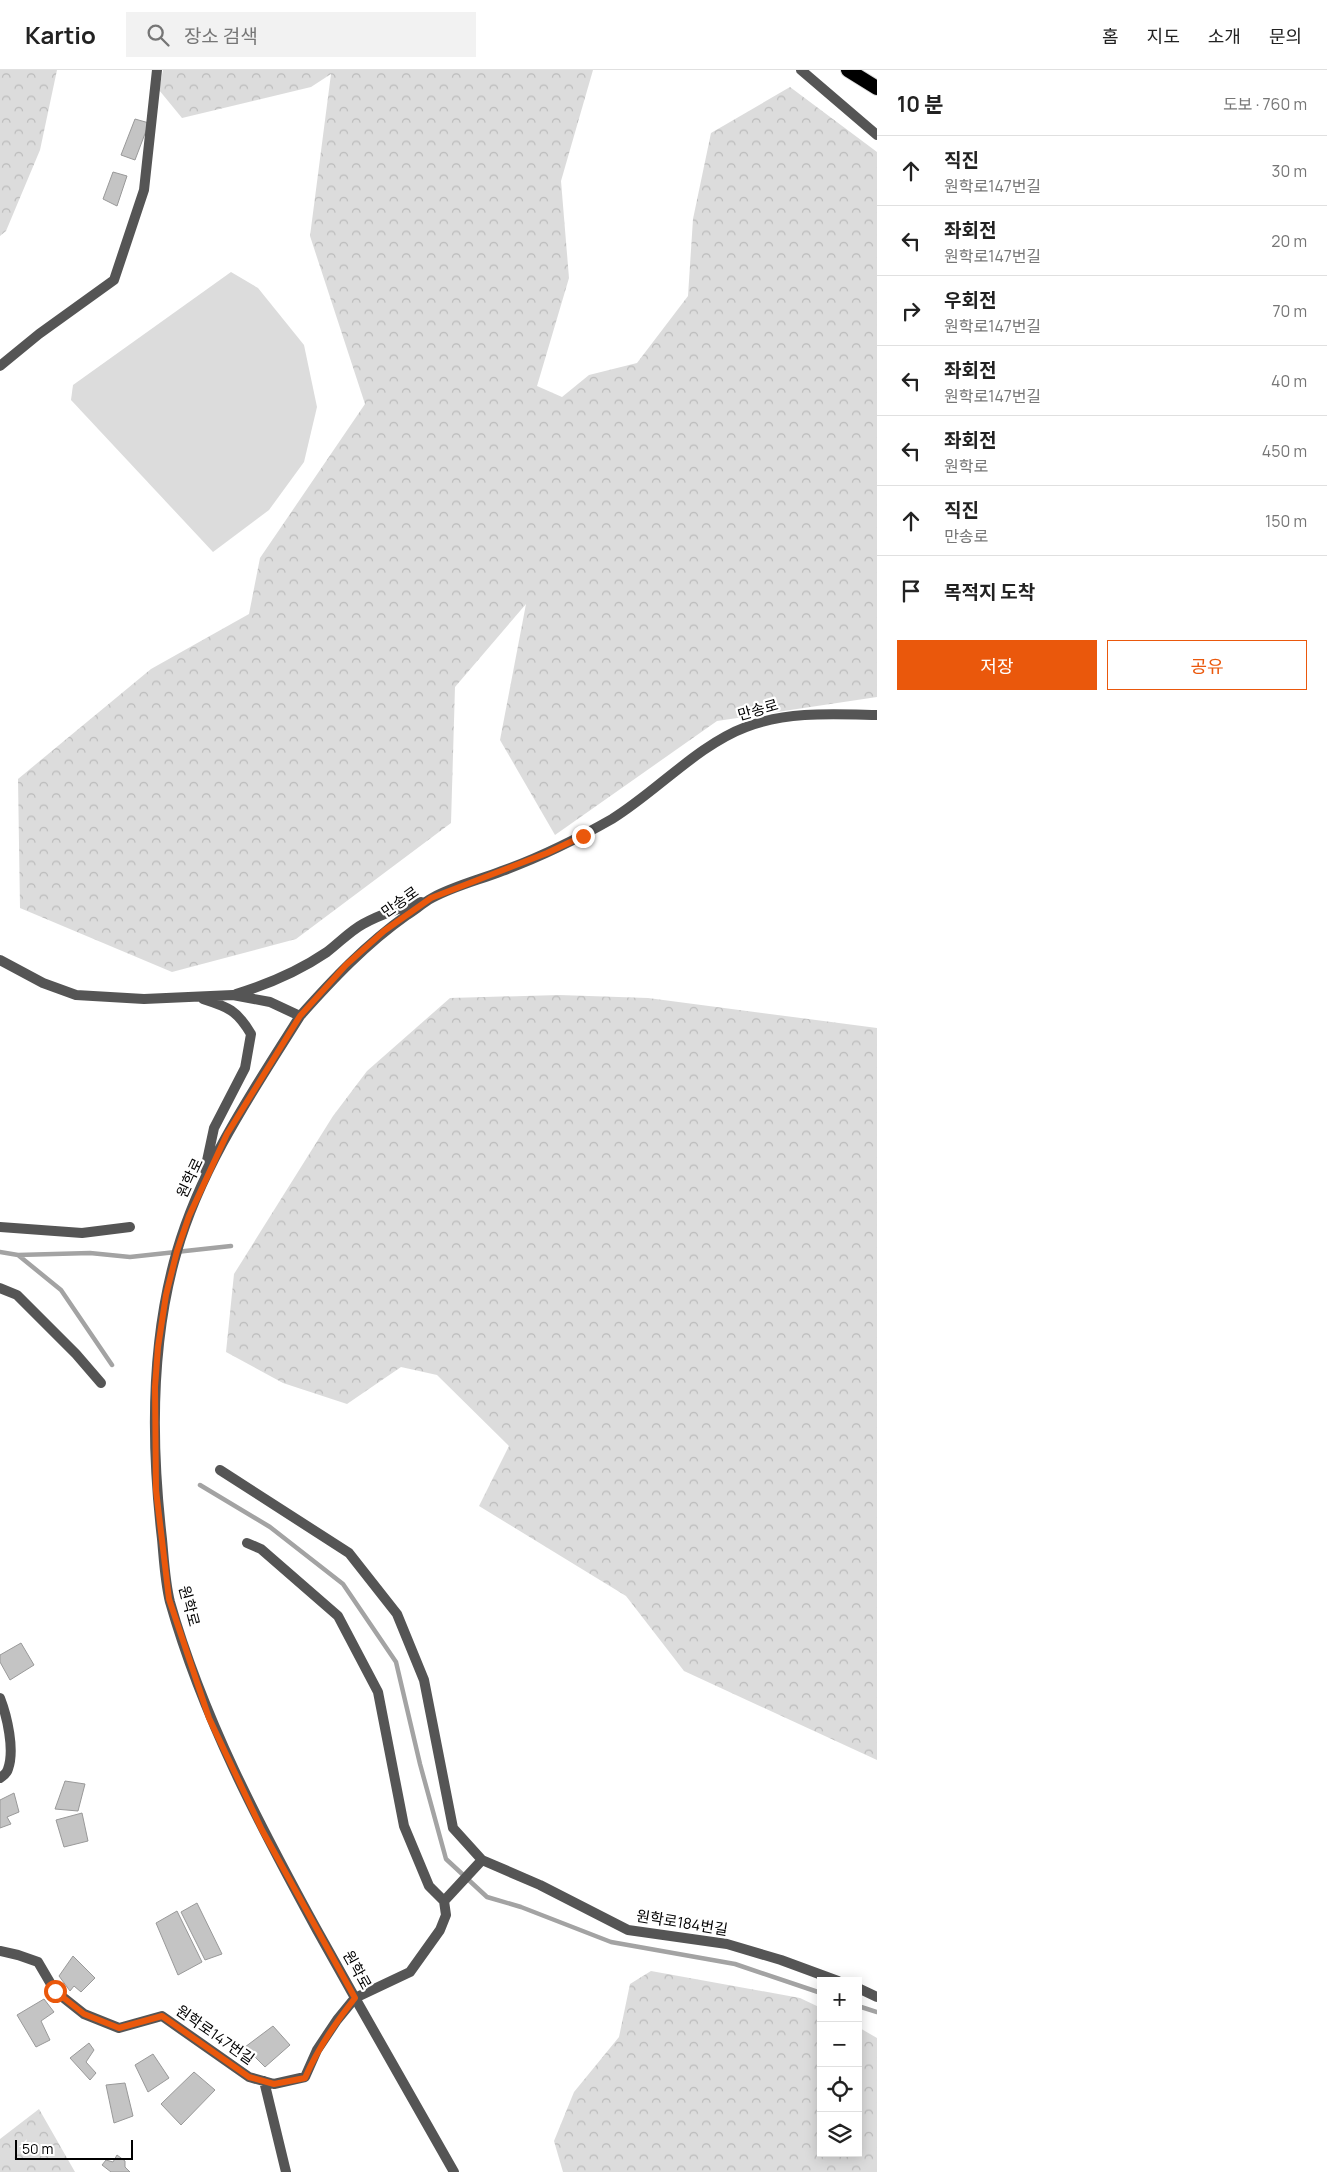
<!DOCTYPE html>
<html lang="ko">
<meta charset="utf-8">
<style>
:root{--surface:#fff;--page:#f2f2f2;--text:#222;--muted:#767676;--line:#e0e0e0;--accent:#ea580c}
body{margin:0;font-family:Manrope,"Noto Sans KR",sans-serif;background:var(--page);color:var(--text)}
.controls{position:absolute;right:15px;bottom:15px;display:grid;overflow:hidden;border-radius:0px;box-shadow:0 2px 12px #0003}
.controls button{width:45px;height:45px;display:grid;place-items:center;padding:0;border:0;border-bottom:1px solid var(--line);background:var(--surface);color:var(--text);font:25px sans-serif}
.scale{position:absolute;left:15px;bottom:12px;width:118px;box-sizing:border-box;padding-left:5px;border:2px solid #000;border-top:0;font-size:14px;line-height:18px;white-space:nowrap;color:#000;-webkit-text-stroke:4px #fff;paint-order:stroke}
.stop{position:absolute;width:15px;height:15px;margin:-11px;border:4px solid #ea580c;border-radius:50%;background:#fff}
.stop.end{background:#ea580c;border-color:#fff;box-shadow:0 1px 5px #0008}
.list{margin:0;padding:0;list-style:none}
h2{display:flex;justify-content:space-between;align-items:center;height:65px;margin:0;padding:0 20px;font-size:21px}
h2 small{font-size:16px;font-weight:400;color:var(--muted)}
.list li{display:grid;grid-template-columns:32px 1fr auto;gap:15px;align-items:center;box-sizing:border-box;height:70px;padding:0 20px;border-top:1px solid var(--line)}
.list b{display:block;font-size:19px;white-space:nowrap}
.list p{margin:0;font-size:16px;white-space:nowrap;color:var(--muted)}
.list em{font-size:16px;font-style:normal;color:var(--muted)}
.actions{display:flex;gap:10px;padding:15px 20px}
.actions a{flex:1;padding:11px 0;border:1px solid var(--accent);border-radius:0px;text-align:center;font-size:18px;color:var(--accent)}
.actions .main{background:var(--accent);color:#fff}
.icon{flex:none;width:28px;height:28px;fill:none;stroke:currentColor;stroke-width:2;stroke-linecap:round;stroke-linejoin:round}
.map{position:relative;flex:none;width:877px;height:2102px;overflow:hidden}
header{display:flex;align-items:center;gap:30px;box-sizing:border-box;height:70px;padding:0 25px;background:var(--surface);border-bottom:1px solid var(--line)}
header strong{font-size:24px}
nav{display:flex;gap:28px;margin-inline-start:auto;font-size:18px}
.search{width:350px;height:45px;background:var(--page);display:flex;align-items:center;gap:12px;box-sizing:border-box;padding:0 18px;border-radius:0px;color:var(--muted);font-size:19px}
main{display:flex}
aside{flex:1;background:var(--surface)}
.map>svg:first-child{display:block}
.green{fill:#dcdcdc}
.forest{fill:url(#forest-crowns)}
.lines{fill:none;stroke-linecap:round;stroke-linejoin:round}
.stream{stroke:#a3a3a3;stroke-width:4.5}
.building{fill:#c4c4c4;stroke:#999}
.trunk-casing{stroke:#dbdbdb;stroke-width:16}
.minor{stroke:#555;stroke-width:10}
.tertiary{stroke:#555;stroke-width:10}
.trunk{stroke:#000;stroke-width:14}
.route{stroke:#ea580c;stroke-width:6}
.labels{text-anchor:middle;stroke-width:4.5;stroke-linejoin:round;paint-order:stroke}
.street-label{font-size:15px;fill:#000;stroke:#fff}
</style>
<header>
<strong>Kartio</strong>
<div class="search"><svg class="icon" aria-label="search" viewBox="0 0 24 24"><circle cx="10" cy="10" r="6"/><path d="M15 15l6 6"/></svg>장소 검색</div>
<nav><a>홈</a><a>지도</a><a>소개</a><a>문의</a></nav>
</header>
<main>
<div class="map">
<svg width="877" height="2102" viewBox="0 0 877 2102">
<defs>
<pattern id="forest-crowns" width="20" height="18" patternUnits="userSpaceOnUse" patternTransform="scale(1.25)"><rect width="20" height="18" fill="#dcdcdc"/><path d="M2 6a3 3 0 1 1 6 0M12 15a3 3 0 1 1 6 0" fill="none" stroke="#bbb"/></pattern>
</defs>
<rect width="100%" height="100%" fill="#fff"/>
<path class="green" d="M 231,202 L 258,218 L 304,275 L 317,337 L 304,392 L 269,440 L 213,482 L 71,330 L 73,315 Z"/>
<path class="forest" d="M 0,0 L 57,0 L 40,80 L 6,161 L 0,166 Z
M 163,0 L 593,0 L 561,111 L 569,208 L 537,316 L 562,327 L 589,305 L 637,293 L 688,226 L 693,149 L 711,63 L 790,17 L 877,82 L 877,627 L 717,651 L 555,765 L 500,670 L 526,534 L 455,617 L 451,753 L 296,869 L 172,902 L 20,838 L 18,709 L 151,599 L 249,544 L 260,488 L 365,334 L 310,166 L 331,4 L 311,17 L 182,48 L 159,20 Z
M 559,925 L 648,928 L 877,958 L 877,1690 L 684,1601 L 626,1526 L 479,1436 L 509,1376 L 437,1305 L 401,1297 L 347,1334 L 283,1313 L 226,1282 L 234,1204 L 333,1046 L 367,1001 L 450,928 Z
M 651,1901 L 800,1928 L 821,1938 L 821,2083 L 858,2083 L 858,1957 L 877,1968 L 877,2102 L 563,2102 L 554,2071 L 574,2022 L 619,1967 L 630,1914 Z
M 39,2039 L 75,2102 L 0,2102 L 0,2069 Z"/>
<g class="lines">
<path class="stream" d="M 0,1182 L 18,1185 L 61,1220 L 112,1295
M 18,1185 L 90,1183 L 130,1187 L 231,1176
M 200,1415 L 270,1457 L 343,1514 L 396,1592 L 420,1694 L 446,1789 L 487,1827 L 521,1837 L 611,1872 L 735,1894 L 821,1923
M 858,1936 L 877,1942"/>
</g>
<path class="building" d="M 135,49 L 149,53 L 135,90 L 121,85 Z
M 113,102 L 127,106 L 117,136 L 103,129 Z
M 21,1573 L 34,1595 L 10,1610 L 0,1592 L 0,1585 Z
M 65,1711 L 85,1714 L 78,1741 L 55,1739 Z
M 14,1723 L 19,1742 L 7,1747 L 11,1754 L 0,1758 L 0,1730 Z
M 82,1743 L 88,1771 L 64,1777 L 56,1750 Z
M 197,1833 L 222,1884 L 205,1890 L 181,1842 Z
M 177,1841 L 202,1892 L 178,1905 L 156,1853 Z
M 73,1886 L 95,1908 L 81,1922 L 74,1916 L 70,1921 L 59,1906 Z
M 44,1929 L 54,1942 L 41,1951 L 50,1970 L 36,1977 L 17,1945 Z
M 273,1956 L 290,1975 L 265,1997 L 245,1977 Z
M 89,1973 L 94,1980 L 86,1992 L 96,2003 L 90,2010 L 70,1988 Z
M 153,1984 L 169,2008 L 148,2022 L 135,1995 Z
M 194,2002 L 215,2020 L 181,2055 L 161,2034 Z
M 125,2013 L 133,2046 L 114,2053 L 106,2015 Z
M 117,2085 L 125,2091 L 125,2097 L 130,2102 L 111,2102 L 102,2095 L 106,2090 L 113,2092 Z"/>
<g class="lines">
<defs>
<path id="trunk" d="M 848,0 L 877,18"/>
</defs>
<use href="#trunk" class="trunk-casing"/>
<path class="minor" d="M 801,0 L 877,65
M 0,296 L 39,264 L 114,210 L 144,120 L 157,0
M 0,1157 L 82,1163 L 130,1157
M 0,1218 L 17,1225 L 76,1284 L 101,1313
M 220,1400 L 349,1483 L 397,1544 L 424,1610 L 453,1758 L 482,1790 L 540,1815 L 628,1860 L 727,1874 L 781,1890 L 838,1911
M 247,1473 L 261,1479 L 338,1546 L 378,1622 L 404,1756 L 429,1816 L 444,1831
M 0,1628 C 7,1646 15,1680 8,1699 C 7,1703 3,1706 0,1708
M 444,1831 L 482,1790
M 0,1881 L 18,1885 L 38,1892 L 55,1921 L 84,1944 L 119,1958 L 162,1946 L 249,2007 L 274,2014 L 305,2007 L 317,1980 L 337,1950 L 355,1928 L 410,1902 L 440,1860 L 446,1845 L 444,1831
M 858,1918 L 877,1927
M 264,2011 L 286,2102"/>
<path class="tertiary" d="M 0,890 L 43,913 L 76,925 L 144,929 L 233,925 L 270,932 L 300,946 C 333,909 366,874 407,845 C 415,840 423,833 432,828 C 454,816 479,810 502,801 C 541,787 577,769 612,749 C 656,722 698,675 746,657 C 788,641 833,644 877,645
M 236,924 C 269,914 299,901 327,882 C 339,873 350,861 363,854 C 381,844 401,838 421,832
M 203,929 C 228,937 237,940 251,964 L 245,998 L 214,1058 L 205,1100
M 300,946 C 253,1021 202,1095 177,1181 C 150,1273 151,1374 162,1469 C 164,1490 165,1512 170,1532 C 203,1648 259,1754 317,1860 C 362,1941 408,2021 454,2102"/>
<use href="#trunk" class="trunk"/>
</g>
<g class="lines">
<path class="route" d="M 55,1921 L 84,1944 L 119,1958 L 162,1946 L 249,2007 L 274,2014 L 305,2008 C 318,1978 335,1953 355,1928 L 262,1760 L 209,1648 L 169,1529 L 156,1420 L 155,1317 L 158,1277 L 166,1225 L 177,1181 L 189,1146 L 227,1064 L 300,946 L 346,895 L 384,861 L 431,828 L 547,783 L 583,766"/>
</g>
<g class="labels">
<g class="street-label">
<text transform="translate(758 640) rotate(-16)" y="5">만송로</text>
<text transform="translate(400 832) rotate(-35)" y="5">만송로</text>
<text transform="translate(190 1108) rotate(-65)" y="5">원학로</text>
<text transform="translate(189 1536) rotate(75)" y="5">원학로</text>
<text transform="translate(682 1853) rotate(9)" y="5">원학로184번길</text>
<text transform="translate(357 1900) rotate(61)" y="5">원학로</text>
<text transform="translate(215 1965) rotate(35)" y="5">원학로147번길</text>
</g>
</g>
</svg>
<div class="controls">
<button>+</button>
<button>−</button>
<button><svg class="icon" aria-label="locate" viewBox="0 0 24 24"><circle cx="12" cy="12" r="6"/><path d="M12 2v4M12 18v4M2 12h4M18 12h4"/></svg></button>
<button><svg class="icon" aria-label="layers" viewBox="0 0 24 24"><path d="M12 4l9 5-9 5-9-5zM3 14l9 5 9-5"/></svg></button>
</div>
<div class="scale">50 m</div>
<div class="stop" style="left:55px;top:1921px"></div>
<div class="stop end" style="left:583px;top:766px"></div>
</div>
<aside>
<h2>10 분<small>도보 · 760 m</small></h2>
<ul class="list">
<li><svg class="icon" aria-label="ahead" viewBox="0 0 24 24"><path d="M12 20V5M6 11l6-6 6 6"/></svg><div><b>직진</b><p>원학로147번길</p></div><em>30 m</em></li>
<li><svg class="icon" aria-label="left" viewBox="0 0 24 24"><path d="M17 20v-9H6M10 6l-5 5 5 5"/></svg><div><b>좌회전</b><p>원학로147번길</p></div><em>20 m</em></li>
<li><svg class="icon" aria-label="right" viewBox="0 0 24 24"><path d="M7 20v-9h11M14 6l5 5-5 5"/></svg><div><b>우회전</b><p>원학로147번길</p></div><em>70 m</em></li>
<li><svg class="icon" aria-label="left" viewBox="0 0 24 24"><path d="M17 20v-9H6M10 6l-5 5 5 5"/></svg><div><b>좌회전</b><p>원학로147번길</p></div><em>40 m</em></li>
<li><svg class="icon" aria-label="left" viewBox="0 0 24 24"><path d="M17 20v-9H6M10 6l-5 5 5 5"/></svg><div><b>좌회전</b><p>원학로</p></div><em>450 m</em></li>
<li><svg class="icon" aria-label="ahead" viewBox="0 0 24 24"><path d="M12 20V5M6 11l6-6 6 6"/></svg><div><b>직진</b><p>만송로</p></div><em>150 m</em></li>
<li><svg class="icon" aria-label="arrive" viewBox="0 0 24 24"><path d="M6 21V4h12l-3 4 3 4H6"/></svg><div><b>목적지 도착</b></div></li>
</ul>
<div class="actions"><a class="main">저장</a><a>공유</a></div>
</aside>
</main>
